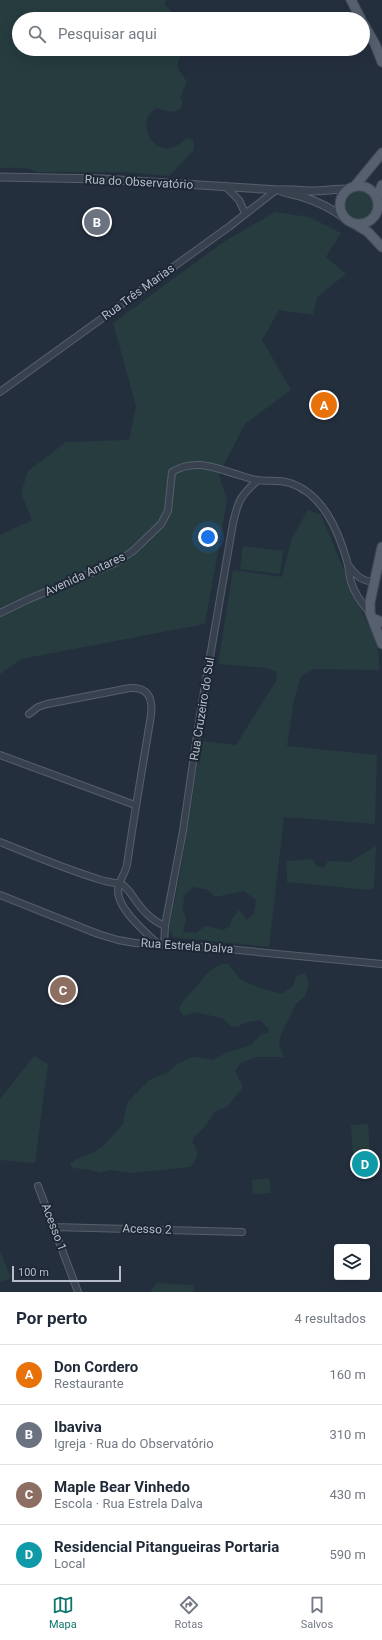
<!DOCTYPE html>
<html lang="pt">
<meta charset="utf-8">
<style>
:root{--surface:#fff;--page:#f2f2f3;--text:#1f2937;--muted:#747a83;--line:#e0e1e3;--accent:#0f766e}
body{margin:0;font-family:Roboto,sans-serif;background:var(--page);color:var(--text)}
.controls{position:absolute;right:12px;bottom:12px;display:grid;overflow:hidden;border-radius:4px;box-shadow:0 4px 16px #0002}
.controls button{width:36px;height:36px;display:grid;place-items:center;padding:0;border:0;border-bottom:1px solid var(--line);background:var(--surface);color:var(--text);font:20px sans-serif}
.scale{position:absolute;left:12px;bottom:10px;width:109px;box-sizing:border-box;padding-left:4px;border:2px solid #b4bcc9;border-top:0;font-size:11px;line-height:14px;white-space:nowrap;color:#b4bcc9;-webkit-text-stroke:3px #1d2633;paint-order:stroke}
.you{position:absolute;left:208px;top:537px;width:14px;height:14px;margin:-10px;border:3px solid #fff;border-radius:50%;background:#1a73e8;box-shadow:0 0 0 6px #1a73e833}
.badge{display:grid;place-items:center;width:26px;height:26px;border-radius:50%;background:var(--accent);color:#fff;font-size:13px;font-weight:700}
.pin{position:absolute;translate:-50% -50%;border:2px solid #fff;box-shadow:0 1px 4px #0006}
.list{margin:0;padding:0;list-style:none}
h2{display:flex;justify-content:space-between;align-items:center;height:52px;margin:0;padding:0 16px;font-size:17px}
h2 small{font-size:13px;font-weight:400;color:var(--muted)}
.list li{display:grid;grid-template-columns:26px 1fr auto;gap:12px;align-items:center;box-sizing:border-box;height:60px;padding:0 16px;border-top:1px solid var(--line)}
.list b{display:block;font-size:15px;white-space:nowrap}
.list p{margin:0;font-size:13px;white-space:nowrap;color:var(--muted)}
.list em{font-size:13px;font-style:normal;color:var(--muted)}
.icon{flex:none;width:22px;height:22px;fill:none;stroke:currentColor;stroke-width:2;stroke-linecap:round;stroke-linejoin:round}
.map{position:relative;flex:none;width:382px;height:1292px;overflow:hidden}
.search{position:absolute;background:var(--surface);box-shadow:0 4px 16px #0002;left:12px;right:12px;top:12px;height:44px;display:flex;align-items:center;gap:10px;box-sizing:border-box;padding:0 14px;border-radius:22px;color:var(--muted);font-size:15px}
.sheet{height:292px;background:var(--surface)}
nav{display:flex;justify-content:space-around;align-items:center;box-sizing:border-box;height:56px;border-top:1px solid var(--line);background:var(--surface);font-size:11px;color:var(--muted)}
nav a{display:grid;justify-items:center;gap:2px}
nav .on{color:var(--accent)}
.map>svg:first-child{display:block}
.green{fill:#263c3f;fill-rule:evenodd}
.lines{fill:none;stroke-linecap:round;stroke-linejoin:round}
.minor-casing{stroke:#565f6c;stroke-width:8}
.tertiary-casing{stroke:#565f6c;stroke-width:9}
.primary-casing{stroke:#414a57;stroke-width:11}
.minor{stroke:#38414e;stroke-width:6}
.tertiary{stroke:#38414e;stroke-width:7}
.primary{stroke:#56606e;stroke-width:9}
.labels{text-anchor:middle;stroke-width:4;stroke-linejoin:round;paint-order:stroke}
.street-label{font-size:12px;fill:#b4bcc9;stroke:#1d2633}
</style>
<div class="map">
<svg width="382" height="1292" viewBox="0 0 382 1292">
<rect width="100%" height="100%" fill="#242f3e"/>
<path class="green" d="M 0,0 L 166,0 L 165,5 L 179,19 L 19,19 L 19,49 L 182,49 L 177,67 L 187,82 L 180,98 L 182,99 L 182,107 C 175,115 166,111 157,108 C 134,119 152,156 174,147 C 179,145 183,141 187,138 L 192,139 L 194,143 L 194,150 L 169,176 L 126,172 L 37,172 C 27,166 11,168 0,168 Z
M344 206a15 15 0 1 1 30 0a15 15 0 1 1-30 0Z
M 275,212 L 309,217 L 341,233 L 326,257 L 346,274 L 317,297 L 313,315 L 279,310 L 262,340 L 291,390 L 245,424 L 219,474 L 227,501 L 205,624 L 21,659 L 0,674 L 0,535 L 32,520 L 21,493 L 28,471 L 66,442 L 129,440 L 136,406 L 113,323 L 222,243 Z
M 308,510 L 321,515 C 332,541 343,568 354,595 C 364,619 382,643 379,670 L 314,669 L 301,676 L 294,700 L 287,746 L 377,755 L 375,824 L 284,817 L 269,947 L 173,937 L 169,928 L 181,870 L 201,741 L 236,745 L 276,681 L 277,672 L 267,668 L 218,664 L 233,570 L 282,577 L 292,538 ZM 193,887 L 208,890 L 215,897 L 244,891 L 256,900 L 254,913 L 247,920 L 239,910 L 232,919 L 230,926 L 223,930 L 205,926 L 196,933 L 183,932 L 186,919 L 183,909 L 184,896 Z
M 243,546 L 283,551 L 280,574 L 240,569 Z
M 376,846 L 374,887 L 370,890 L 287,882 L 286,861 L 313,859 L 316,866 L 324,868 L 328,861 L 350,862 Z
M 223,964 L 228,964 L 241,980 L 263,989 L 282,994 L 293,986 L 296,976 L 305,973 L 309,984 L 305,996 L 296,1004 L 281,1034 L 279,1046 L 284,1057 L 256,1057 L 241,1063 L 235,1071 L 243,1087 L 227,1107 L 214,1112 L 205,1127 L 195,1136 L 192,1142 C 200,1152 198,1157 191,1167 L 130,1173 L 110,1170 L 99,1173 L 91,1170 L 72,1168 L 70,1164 L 75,1160 L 94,1152 L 105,1144 L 123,1124 L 127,1103 L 149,1080 L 168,1072 L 177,1064 L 190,1058 L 197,1057 L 213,1060 L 228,1052 L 245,1047 L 252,1044 L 261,1034 L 269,1033 L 268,1028 L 260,1020 L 248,1022 L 236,1027 L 231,1026 L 222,1018 L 194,1012 L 184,1016 L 179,1010 C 182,999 190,994 198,985 C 207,974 209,969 223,964 Z
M 34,1056 L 48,1064 L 35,1163 L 0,1160 L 0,1099 Z
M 368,1124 L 370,1153 L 353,1154 L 351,1125 Z
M 269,1178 L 271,1193 L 253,1194 L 252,1180 Z
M 0,1251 L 11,1278 L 0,1282 Z
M 157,1283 L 194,1285 L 194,1292 L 150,1292 Z"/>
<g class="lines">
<defs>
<path id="minor" d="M 225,186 L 239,200 L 245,213
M 0,392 L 230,226 L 276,190
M 349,566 C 357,577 362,581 375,582
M 0,613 L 29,599 L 115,563 L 133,551 L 161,524 L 168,511 L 172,472 C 195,458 215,468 239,475 C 245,477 251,479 256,480 C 268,482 276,479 290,483 C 323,494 338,530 347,561 C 349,568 349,575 351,582 C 355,594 362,604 370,613
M 29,714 L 38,707 L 47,704 L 130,688 C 148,687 153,698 151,715 C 143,765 134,815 127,865 C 125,874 118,882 118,891 C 118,909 145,932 158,944
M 0,755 L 135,805
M 0,842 C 32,855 65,869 98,879 C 104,882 121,883 124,886 C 128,889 131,894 134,898 C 143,911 151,920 165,926
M 0,895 L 98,934 L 118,940 L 135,943 L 216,948 L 382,964
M 164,945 L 165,926 L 183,831 L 200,715 L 233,523 C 238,501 240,496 258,480
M 38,1186 L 78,1292
M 53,1227 L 242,1232"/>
<path id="tertiary" d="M 0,177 L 102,179 L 279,190 C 290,189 300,191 311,191 C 323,191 336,189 349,189
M 279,190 C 287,194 295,194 303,197 C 319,202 332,209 345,218"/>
<path id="primary" d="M 351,0 L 361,19
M 363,23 L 375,44 L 382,62
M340 205a19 19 0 1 1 38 0a19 19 0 1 1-38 0Z
M 354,187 L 382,153
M 377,198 L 382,185
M 355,224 L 368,232 L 382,247
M 382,547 L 370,602 L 370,613 L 382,644
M 372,618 L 382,622"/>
</defs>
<use href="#minor" class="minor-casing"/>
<use href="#tertiary" class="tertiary-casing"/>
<use href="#primary" class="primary-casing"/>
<use href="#minor" class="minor"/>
<use href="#tertiary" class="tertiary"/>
<use href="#primary" class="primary"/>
</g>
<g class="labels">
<g class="street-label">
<text transform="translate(139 182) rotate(3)" y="4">Rua do Observatório</text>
<text transform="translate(138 292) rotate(-36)" y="4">Rua Três Marias</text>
<text transform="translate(85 574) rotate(-25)" y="4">Avenida Antares</text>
<text transform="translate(202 709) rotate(-81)" y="4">Rua Cruzeiro do Sul</text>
<text transform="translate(187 946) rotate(4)" y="4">Rua Estrela Dalva</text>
<text transform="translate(54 1227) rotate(69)" y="4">Acesso 1</text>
<text transform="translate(147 1229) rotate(2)" y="4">Acesso 2</text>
</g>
</g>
</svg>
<div class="controls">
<button><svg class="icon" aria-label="layers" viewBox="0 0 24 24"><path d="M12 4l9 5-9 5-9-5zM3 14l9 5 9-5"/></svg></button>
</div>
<div class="scale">100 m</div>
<div class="you"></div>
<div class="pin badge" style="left:324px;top:405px;background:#e8710a">A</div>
<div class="pin badge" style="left:97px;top:222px;background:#6b7280">B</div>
<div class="pin badge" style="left:63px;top:990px;background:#8d6e63">C</div>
<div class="pin badge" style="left:365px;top:1164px;background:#0f9aa8">D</div>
<div class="search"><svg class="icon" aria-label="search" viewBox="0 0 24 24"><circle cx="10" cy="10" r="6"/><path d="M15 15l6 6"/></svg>Pesquisar aqui</div>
</div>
<section class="sheet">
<h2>Por perto<small>4 resultados</small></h2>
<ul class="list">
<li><span class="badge" style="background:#e8710a">A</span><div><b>Don Cordero</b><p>Restaurante</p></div><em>160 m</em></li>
<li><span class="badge" style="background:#6b7280">B</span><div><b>Ibaviva</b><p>Igreja · Rua do Observatório</p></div><em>310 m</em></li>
<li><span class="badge" style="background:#8d6e63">C</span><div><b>Maple Bear Vinhedo</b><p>Escola · Rua Estrela Dalva</p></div><em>430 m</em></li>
<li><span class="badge" style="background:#0f9aa8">D</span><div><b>Residencial Pitangueiras Portaria</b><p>Local</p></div><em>590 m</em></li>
</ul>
</section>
<nav>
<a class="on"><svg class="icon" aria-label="map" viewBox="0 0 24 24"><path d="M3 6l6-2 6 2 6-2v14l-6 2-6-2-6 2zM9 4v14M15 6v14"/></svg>Mapa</a>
<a><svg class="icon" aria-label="directions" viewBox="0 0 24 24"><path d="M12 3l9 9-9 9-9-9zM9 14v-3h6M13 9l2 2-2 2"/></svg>Rotas</a>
<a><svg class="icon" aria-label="saved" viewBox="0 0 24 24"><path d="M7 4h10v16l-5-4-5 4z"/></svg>Salvos</a>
</nav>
